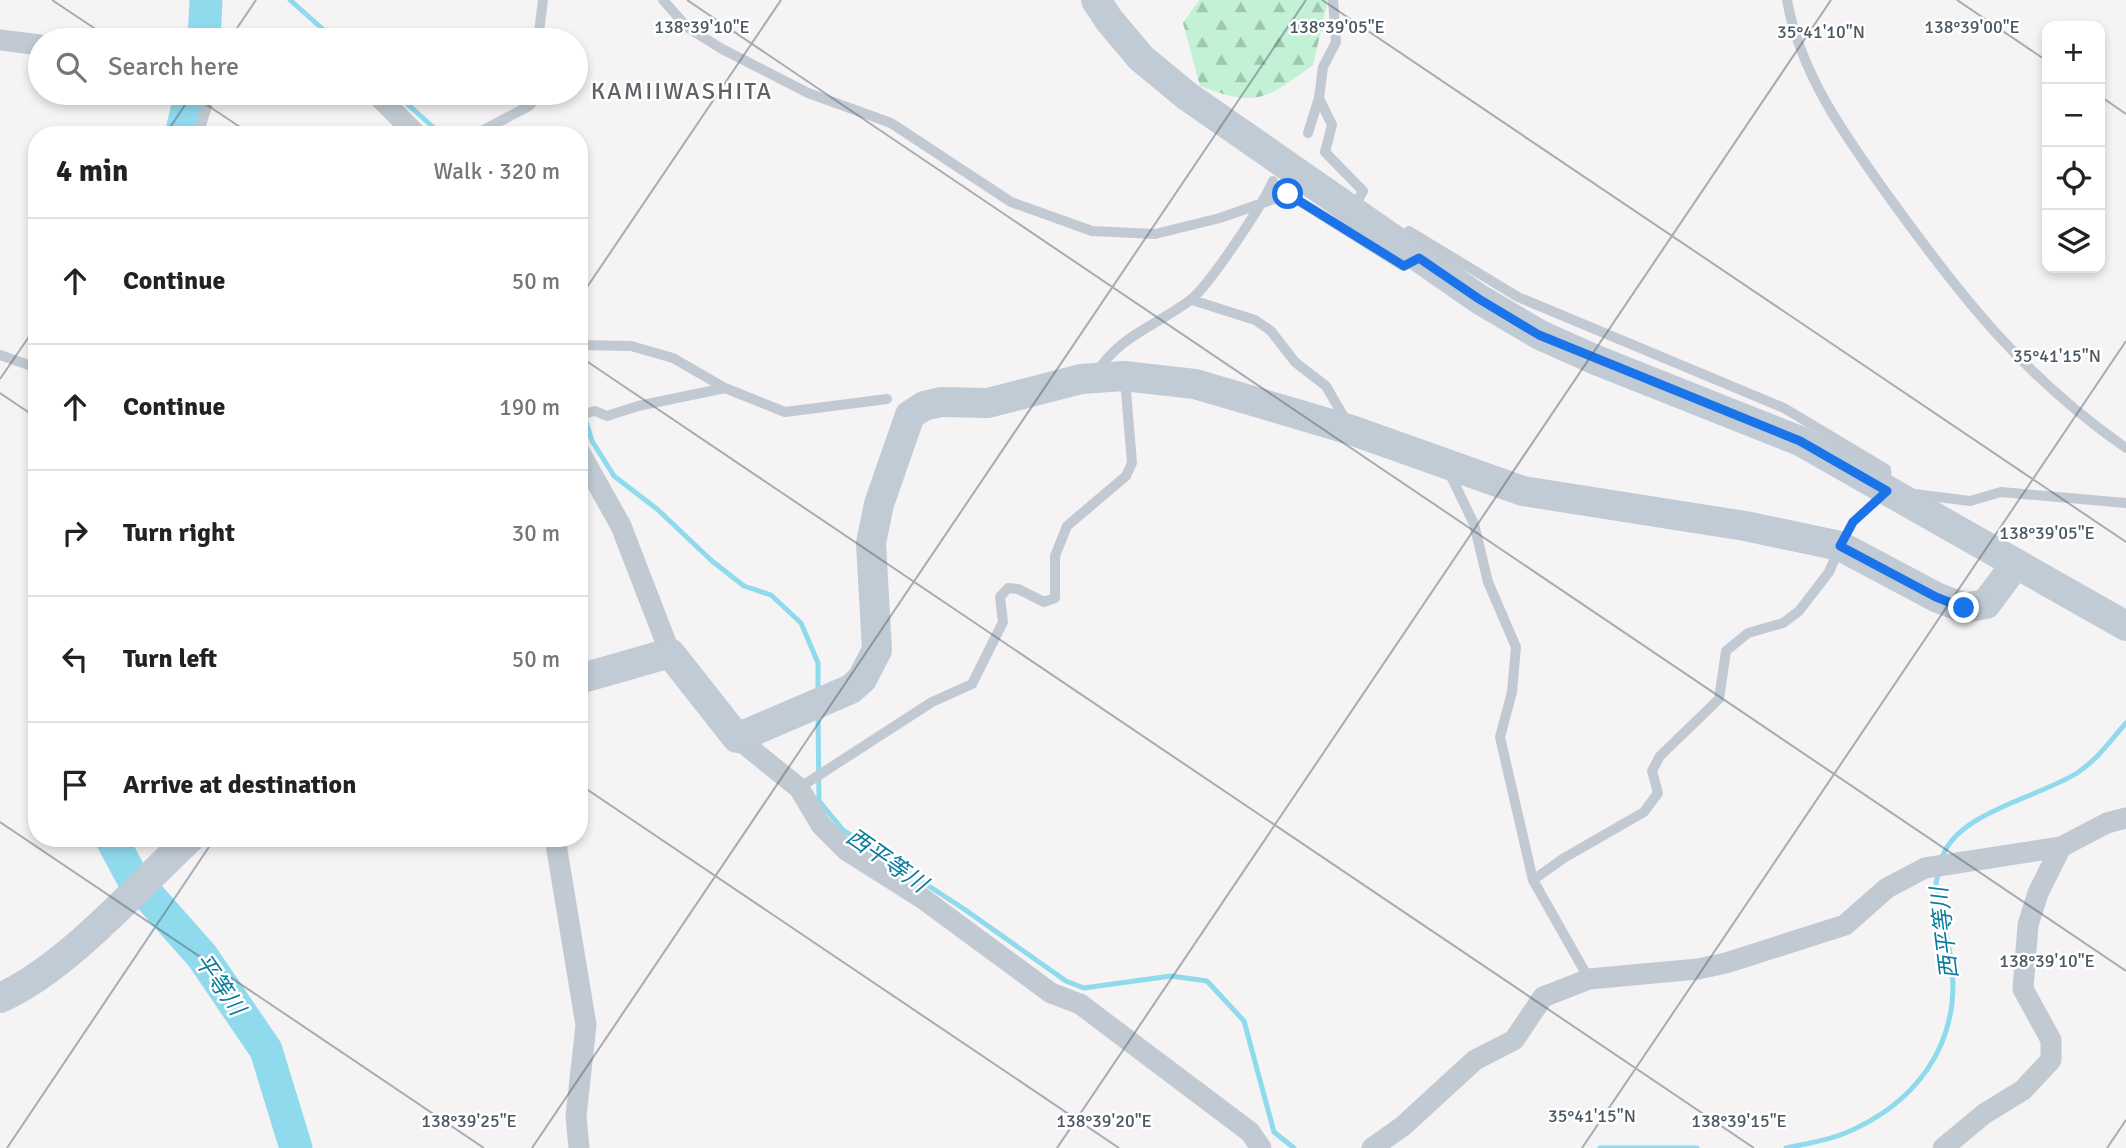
<!DOCTYPE html>
<meta charset="utf-8">
<style>
:root{--surface:#fff;--page:#f2f2f2;--text:#222;--muted:#767676;--line:#e0e0e0}
body{margin:0;font-family:Signika,"Noto Sans JP",sans-serif;background:var(--page);color:var(--text)}
.controls{position:absolute;right:21px;top:21px;display:grid;overflow:hidden;border-radius:14px;box-shadow:0 4px 10px #0003}
.controls button{width:63px;height:63px;display:grid;place-items:center;padding:0;border:0;border-bottom:2px solid var(--line);background:var(--surface);color:var(--text);font:35px sans-serif}
.stop{position:absolute;width:21px;height:21px;margin:-16px;border:5px solid #1a73e8;border-radius:50%;background:#fff}
.stop.end{background:#1a73e8;border-color:#fff;box-shadow:0 2px 7px #0008}
.list{margin:0;padding:0;list-style:none}
h2{display:flex;justify-content:space-between;align-items:center;height:91px;margin:0;padding:0 28px;font-size:30px}
h2 small{font-size:23px;font-weight:400;color:var(--muted)}
.list li{display:grid;grid-template-columns:46px 1fr auto;gap:21px;align-items:center;box-sizing:border-box;height:126px;padding:0 28px;border-top:2px solid var(--line)}
.list b{display:block;font-size:26px;white-space:nowrap}
.list em{font-size:23px;font-style:normal;color:var(--muted)}
.icon{flex:none;width:38px;height:38px;fill:none;stroke:currentColor;stroke-width:2;stroke-linecap:round;stroke-linejoin:round}
.map{position:relative;flex:none;width:2126px;height:1148px;overflow:hidden}
.search{position:absolute;background:var(--surface);box-shadow:0 4px 10px #0003;left:28px;top:28px;width:560px;height:77px;display:flex;align-items:center;gap:18px;box-sizing:border-box;padding:0 24px;border-radius:38px;color:var(--muted);font-size:26px}
.panel{position:absolute;background:var(--surface);box-shadow:0 4px 10px #0003;left:28px;top:126px;width:560px;height:721px;border-radius:28px}
.map>svg:first-child{display:block}
.forest{fill:url(#forest-firs)}
.lines{fill:none;stroke-linecap:round;stroke-linejoin:round}
.stream{stroke:#90daee;stroke-width:5}
.river{stroke:#90daee;stroke-width:33}
.path{stroke:#7ad0a6;stroke-width:3.5;stroke-dasharray:5 3.5;stroke-linecap:butt}
.lane{stroke:#c1cad2;stroke-width:10}
.street{stroke:#c1cad2;stroke-width:21}
.secondary{stroke:#c1cbd6;stroke-width:30}
.route{stroke:#1a73e8;stroke-width:9}
.ticks{fill:none;stroke:#4a5661;stroke-width:2;stroke-opacity:0.45}
.labels{text-anchor:middle;stroke-width:5;stroke-linejoin:round;paint-order:stroke}
.water-label{font-size:23px;font-style:italic;fill:#0c7c9b;stroke:#fff}
.quarter-label{font-size:24px;letter-spacing:2px;fill:#5f6368;stroke:#fff}
.ticks-label{font-size:18px;text-anchor:middle;fill:#4a5661;stroke:#fff;stroke-width:5;stroke-linejoin:round;paint-order:stroke}
</style>
<div class="map">
<svg width="2126" height="1148" viewBox="0 0 2126 1148">
<defs>
<pattern id="forest-firs" width="22" height="20" patternUnits="userSpaceOnUse" patternTransform="scale(1.75)"><rect width="22" height="20" fill="#c3f1d5"/><path d="M5 1l3.5 6h-7zM16 11l3.5 6h-7z" fill="#a0c6b0"/></pattern>
</defs>
<rect width="100%" height="100%" fill="#f5f3f3"/>
<path class="forest" d="M 1199,0 L 1328,0 L 1313,65 C 1266,99 1257,108 1200,86 L 1183,23 Z"/>
<g class="lines">
<path class="stream" d="M 290,0 L 335,40
M 395,93 L 442,135
M 579,399 L 592,441 L 614,476 L 657,509 L 712,561 L 744,586 L 771,595 L 801,623 L 818,663 L 818,692
M 818,712 L 819,801 L 843,830 L 964,909 L 1066,981 L 1084,988 L 1171,976 L 1207,981 L 1244,1021 L 1274,1132 L 1294,1148
M 1941,861 C 1953,813 2038,798 2077,773 C 2097,760 2111,740 2126,723
M 1600,1148 L 1697,1148
M 1786,1148 C 1804,1144 1825,1141 1843,1134 C 1914,1105 1960,1047 1952,967 C 1948,939 1941,911 1936,883 L 1939,871"/>
<path class="river" d="M 204,40 L 206,0
M 181,135 L 191,93
M 111,838 L 132,877 L 202,956 L 266,1050 L 296,1148"/>
<path class="path" d="M 1851,526 L 1870,506"/>
<path class="lane" d="M 663,0 L 687,27 L 722,49 L 808,93 L 891,123 L 1011,202 L 1092,231 L 1155,234 L 1220,218 L 1288,194 L 1403,266 L 1416,259
M 1787,0 C 1800,74 1846,137 1889,197 C 1962,298 2023,376 2126,448
M 538,40 L 543,0
M 1319,98 L 1332,125 L 1325,152 L 1363,191 L 1353,209
M 1308,133 L 1319,98 L 1323,67 L 1336,42 L 1333,0
M 198,135 L 211,93
M 474,135 L 529,106 L 540,93
M 1401,243 L 1409,231 L 1518,297 L 1784,408 L 1886,469 L 1887,485
M 1192,300 L 1255,320 L 1271,331 L 1295,362 L 1326,386 L 1348,424
M 579,345 L 631,346 L 673,358 L 725,388 L 785,412 L 887,399
M 0,355 L 37,368
M 1096,374 C 1117,337 1157,325 1189,301 C 1208,288 1263,204 1273,181
M 579,415 L 595,411 L 607,416 L 638,406 L 725,388
M 1448,470 L 1474,524 L 1488,582 L 1516,647 L 1512,692 L 1500,737 L 1533,880 L 1589,979
M 1914,494 L 1970,501 L 2001,492 L 2126,503
M 799,788 L 932,702 L 972,684 L 1003,622 L 1000,597 L 1008,588 L 1018,589 L 1044,602 L 1055,598 L 1055,556 L 1067,526 L 1126,476 L 1132,463 L 1125,379
M 1533,880 L 1564,858 L 1644,812 L 1658,793 L 1652,771 L 1660,756 L 1719,699 L 1726,651 L 1748,633 L 1783,623 L 1799,611 L 1829,572 L 1839,549"/>
<path class="street" d="M 0,40 L 40,45
M 375,93 L 417,135
M 579,451 L 621,526 L 670,653
M 737,738 L 799,788 L 821,825 L 846,850 L 922,898 L 1051,993 L 1080,1004 L 1250,1132 L 1261,1148
M 555,838 L 586,1025 L 576,1116 L 579,1148
M 1372,1148 L 1403,1126 L 1475,1060 L 1514,1040 L 1543,997 L 1589,979 L 1698,969 L 1726,963 L 1845,925 L 1887,888 L 1925,868 L 2061,847 L 2107,823 L 2126,818
M 1943,1148 L 1984,1114 L 2023,1090 L 2051,1060 L 2051,1040 L 2023,989 L 2028,925 L 2038,893 L 2061,847"/>
<path class="secondary" d="M 1096,0 L 1109,20 L 1141,58 L 1187,96 L 1479,299 L 1540,335 L 1596,360 L 1800,441 L 2126,626
M 579,679 L 670,653 L 737,738 L 851,689 L 862,679 L 877,650 L 871,543 L 879,504 L 910,415 L 924,406 L 941,402 L 988,403 L 1081,379 L 1124,376 L 1195,384 L 1351,430 L 1523,491 L 1745,526 L 1840,546 L 1936,597 L 1964,608 L 1986,604 L 2015,565
M 0,998 C 67,968 135,889 190,838"/>
</g>
<g class="lines">
<path class="route" d="M 1288,194 L 1404,266 L 1419,258 L 1479,299 L 1539,335 L 1800,441 L 1887,491 L 1853,522 L 1840,546 L 1936,597 L 1964,608"/>
</g>
<path class="ticks" d="M 52,0 L 112,40M 687,0 L 2126,971M 1322,0 L 2126,542M 1957,0 L 2047,61M 229,40 L 256,0M 189,93 L 252,135M 2100,96 L 2126,114M 165,135 L 193,93M 579,299 L 781,0M 579,356 L 1754,1148M 0,379 L 37,325M 0,393 L 37,418M 579,784 L 1119,1148M 0,822 L 484,1148M 7,1148 L 215,838M 532,1148 L 1306,0M 1057,1148 L 1831,0M 1582,1148 L 2126,341M 2107,1148 L 2126,1120"/>
<g class="labels">
<g class="water-label">
<text transform="translate(887 860) rotate(35)" y="8">西平等川</text>
<text transform="translate(1944 933) rotate(-97)" y="8">西平等川</text>
<text transform="translate(220 984) rotate(55)" y="8">平等川</text>
</g>
<g class="quarter-label">
<text x="682" y="99">KAMIIWASHITA</text>
</g>
</g>
<g class="ticks-label">
<text x="702" y="33">138°39'10"E</text>
<text x="1337" y="33">138°39'05"E</text>
<text x="1972" y="33">138°39'00"E</text>
<text x="1821" y="38">35°41'10"N</text>
<text x="2057" y="362">35°41'15"N</text>
<text x="2047" y="539">138°39'05"E</text>
<text x="2047" y="967">138°39'10"E</text>
<text x="1592" y="1122">35°41'15"N</text>
<text x="469" y="1127">138°39'25"E</text>
<text x="1104" y="1127">138°39'20"E</text>
<text x="1739" y="1127">138°39'15"E</text>
</g>
</svg>
<div class="controls">
<button>+</button>
<button>−</button>
<button><svg class="icon" aria-label="locate" viewBox="0 0 24 24"><circle cx="12" cy="12" r="6"/><path d="M12 2v4M12 18v4M2 12h4M18 12h4"/></svg></button>
<button><svg class="icon" aria-label="layers" viewBox="0 0 24 24"><path d="M12 4l9 5-9 5-9-5zM3 14l9 5 9-5"/></svg></button>
</div>
<div class="stop" style="left:1288px;top:194px"></div>
<div class="stop end" style="left:1964px;top:608px"></div>
<div class="search"><svg class="icon" aria-label="search" viewBox="0 0 24 24"><circle cx="10" cy="10" r="6"/><path d="M15 15l6 6"/></svg>Search here</div>
<section class="panel">
<h2>4 min<small>Walk · 320 m</small></h2>
<ul class="list">
<li><svg class="icon" aria-label="ahead" viewBox="0 0 24 24"><path d="M12 20V5M6 11l6-6 6 6"/></svg><div><b>Continue</b></div><em>50 m</em></li>
<li><svg class="icon" aria-label="ahead" viewBox="0 0 24 24"><path d="M12 20V5M6 11l6-6 6 6"/></svg><div><b>Continue</b></div><em>190 m</em></li>
<li><svg class="icon" aria-label="right" viewBox="0 0 24 24"><path d="M7 20v-9h11M14 6l5 5-5 5"/></svg><div><b>Turn right</b></div><em>30 m</em></li>
<li><svg class="icon" aria-label="left" viewBox="0 0 24 24"><path d="M17 20v-9H6M10 6l-5 5 5 5"/></svg><div><b>Turn left</b></div><em>50 m</em></li>
<li><svg class="icon" aria-label="arrive" viewBox="0 0 24 24"><path d="M6 21V4h12l-3 4 3 4H6"/></svg><div><b>Arrive at destination</b></div></li>
</ul>
</section>
</div>
